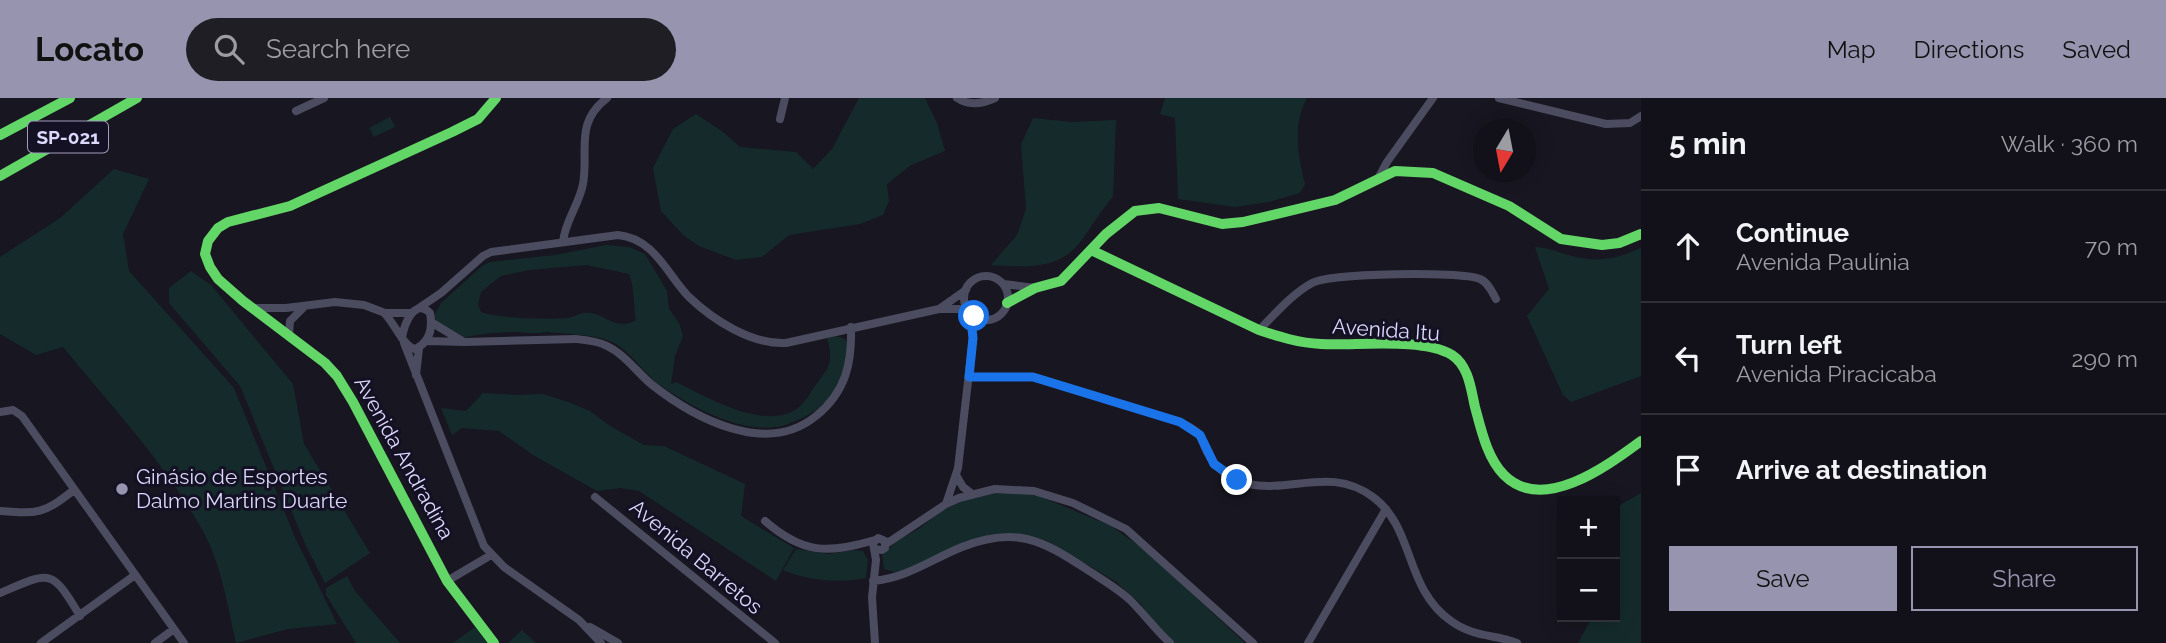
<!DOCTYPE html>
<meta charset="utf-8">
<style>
:root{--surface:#121018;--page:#1f1e25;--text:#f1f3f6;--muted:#9c9da2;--line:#313037;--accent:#9794af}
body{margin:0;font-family:Raleway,sans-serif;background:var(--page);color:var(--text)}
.controls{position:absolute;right:21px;bottom:21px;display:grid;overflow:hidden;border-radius:0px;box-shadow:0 4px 18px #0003}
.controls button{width:63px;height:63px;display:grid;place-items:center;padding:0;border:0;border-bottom:2px solid var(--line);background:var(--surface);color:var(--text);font:35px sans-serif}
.compass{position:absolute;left:1473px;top:21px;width:63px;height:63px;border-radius:50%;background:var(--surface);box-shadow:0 4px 18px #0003;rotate:190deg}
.stop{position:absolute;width:21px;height:21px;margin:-16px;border:5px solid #1a73e8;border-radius:50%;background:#fff}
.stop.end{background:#1a73e8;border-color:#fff;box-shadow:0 2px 7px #0008}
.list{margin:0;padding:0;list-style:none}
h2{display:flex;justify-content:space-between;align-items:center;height:91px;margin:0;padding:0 28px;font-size:30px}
h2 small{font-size:23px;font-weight:400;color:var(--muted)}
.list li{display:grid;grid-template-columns:46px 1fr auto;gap:21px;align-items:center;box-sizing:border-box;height:112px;padding:0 28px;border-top:2px solid var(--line)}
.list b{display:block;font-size:26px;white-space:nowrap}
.list p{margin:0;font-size:23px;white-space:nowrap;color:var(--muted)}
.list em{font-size:23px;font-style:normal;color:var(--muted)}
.actions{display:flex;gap:14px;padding:21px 28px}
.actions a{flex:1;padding:16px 0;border:2px solid var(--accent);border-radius:0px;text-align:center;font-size:24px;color:var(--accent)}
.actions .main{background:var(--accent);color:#111}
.icon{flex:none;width:38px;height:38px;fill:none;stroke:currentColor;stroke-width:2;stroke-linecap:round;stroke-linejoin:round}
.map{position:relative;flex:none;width:1641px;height:545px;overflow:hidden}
header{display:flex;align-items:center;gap:42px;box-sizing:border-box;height:98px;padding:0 35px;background:var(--accent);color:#111}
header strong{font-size:33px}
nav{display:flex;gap:38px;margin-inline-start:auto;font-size:24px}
.search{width:490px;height:63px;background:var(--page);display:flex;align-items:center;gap:18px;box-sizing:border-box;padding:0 24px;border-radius:38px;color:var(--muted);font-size:26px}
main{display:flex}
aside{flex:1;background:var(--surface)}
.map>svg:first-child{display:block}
.green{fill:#152b2b;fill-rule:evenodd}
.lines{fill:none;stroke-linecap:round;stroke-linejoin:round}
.street{stroke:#4c4c60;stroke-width:8}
.fast{stroke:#63d668;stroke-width:10}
.route{stroke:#1a73e8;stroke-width:9}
.poi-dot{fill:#9794af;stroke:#141125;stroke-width:2.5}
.labels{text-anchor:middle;stroke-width:6;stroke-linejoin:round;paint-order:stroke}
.shield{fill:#141125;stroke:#9f9cbc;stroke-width:2}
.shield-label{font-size:19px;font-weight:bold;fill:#dbd8fc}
.street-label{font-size:21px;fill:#dbd8fc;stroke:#141125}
.poi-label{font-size:21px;fill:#dbd8fc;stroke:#141125;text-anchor:start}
</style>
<header>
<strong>Locato</strong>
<div class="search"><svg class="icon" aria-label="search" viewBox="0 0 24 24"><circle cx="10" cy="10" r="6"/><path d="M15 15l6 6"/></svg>Search here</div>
<nav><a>Map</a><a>Directions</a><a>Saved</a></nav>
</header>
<main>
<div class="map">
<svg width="1641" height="545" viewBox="0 0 1641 545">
<rect width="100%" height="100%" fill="#181620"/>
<path class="green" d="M 859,0 L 925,0 L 937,25 L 945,53 L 911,67 L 887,86 L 889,103 L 883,117 L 860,126 L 789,137 L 762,159 L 736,162 L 699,148 L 684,138 L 661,113 L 653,70 L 673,31 L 696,16 L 723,34 L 740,49 L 796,54 L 813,71 L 832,51 Z
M 1165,0 L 1307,0 C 1292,27 1298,58 1305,86 L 1300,95 L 1268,104 L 1235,109 L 1178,101 L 1175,20 L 1160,16 Z
M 390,19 L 395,29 L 374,39 L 369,30 Z
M 1033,20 L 1072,24 L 1116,22 L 1113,99 C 1100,113 1092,128 1081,143 C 1059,173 1024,169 991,167 L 1017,137 L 1026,111 L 1021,46 Z
M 114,71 L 149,81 L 123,136 L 129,173 L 234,290 L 294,437 L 337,526 L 288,531 L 236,545 C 228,509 222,470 205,437 C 168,368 112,309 63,249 L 36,257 L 0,236 L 0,159 L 60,120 Z
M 606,147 L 629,149 L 645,156 L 667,193 L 669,211 L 679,225 L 683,238 L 675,258 L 671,286 L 676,284 C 707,299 765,334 798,310 C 805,305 810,295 815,288 C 829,269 834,265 827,240 L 835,238 L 845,241 C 853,255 843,278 836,291 C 828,304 814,315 800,321 C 792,324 783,329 775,329 C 736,334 688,307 657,285 C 642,273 632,255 614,245 C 598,236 565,236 546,234 C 536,236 528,235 518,234 C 499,234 480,236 462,240 L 437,226 L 434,218 L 441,205 L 482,168 L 490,164 L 555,157 ZM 587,167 L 629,176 C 635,191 633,206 636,222 C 614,235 605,213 584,215 C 579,216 574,219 568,220 C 552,222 494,220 481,214 L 478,207 L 481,194 L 501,178 L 529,172 Z
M 1535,149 C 1552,150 1556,154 1572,158 C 1600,165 1615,161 1641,150 L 1641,278 L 1571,304 L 1563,297 L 1527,218 L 1549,191 Z
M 191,173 L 211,187 L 293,286 L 304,346 L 370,455 L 325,485 L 306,448 L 240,288 L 169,205 L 169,190 Z
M 483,295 L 518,297 L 543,296 L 568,304 L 590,313 L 610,328 L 644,347 L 664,348 L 745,386 L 741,418 L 794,450 L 776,483 L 639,393 L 621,390 L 597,393 L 533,357 L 499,333 L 462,330 L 452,337 L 441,310 L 466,313 Z
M 1007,393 L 1039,398 L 1111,428 L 1145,452 L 1245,545 L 1175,545 L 1155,525 L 1139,504 L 1115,483 L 1045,442 L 1028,438 L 990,439 L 905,472 L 894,474 L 884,471 L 882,457 L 898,442 L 920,430 L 940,414 L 962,403 Z
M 1641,395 L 1641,545 L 1578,545 L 1592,519 L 1615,519 L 1615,410 Z
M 796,451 L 829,456 L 853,452 L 863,453 L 868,462 L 866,480 C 840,485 808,483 783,472 Z
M 347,478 L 355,493 L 400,545 L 356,545 L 326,497 L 326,490 Z
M 475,529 L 487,545 L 453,545 Z
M 522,532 L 536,545 L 508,545 Z"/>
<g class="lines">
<path class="street" d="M 957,0 C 969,8 982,6 995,0
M 1499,0 L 1606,26 L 1630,25 L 1641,18
M 296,13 L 324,0
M 780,21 L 785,0
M 1379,79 L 1387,64 L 1433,0
M 563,144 C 565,123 579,107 583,86 C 589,53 574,25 607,0
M964 200a22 22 0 1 1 44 0a22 22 0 1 1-44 0Z
M 1004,186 L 1035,190
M 254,210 L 286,210 L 335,204 L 364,207 L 385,215 L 411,215
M 939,211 L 966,192
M 416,212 L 441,195 L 483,158 L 491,154 L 618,137 C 655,141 666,175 689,199 C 713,222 752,247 786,245 L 939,211 L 968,211
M 385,216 C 395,226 403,248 415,251 C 430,244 433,231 430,215 C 414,199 404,227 402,240
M 431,224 L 462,243
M 1259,232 C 1275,216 1292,196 1312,185 C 1330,175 1460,173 1480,181 C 1488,184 1492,194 1496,201
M 289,236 L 290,223 L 304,209
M 427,243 L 465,244 L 576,241 C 586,242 598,243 607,248 C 624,256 637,274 651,286 C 694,320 766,359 816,318 C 846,294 852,265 851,229
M 404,245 L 484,448 L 504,469 L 579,522 L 601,545
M 416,277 L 419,250
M 969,279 L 1033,279 L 1180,324 C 1186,327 1193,330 1198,335 C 1202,340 1204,348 1207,354 C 1215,370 1231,382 1248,386 C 1293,395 1331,368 1373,399 C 1415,430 1404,490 1451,523 C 1475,540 1494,536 1517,545
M 0,314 L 13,312 L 22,318 L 184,545
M 956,377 L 963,389 L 972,396
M 595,399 L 775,545
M 946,406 L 958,370 L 973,240 L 970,214
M 0,413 C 39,416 43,416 74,392
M 765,423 C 803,456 827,456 875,442
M 886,446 L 946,406 L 959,400 L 995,391 L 1034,393 L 1073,405 L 1126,431 L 1253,545
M 875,451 L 882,452 L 885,450 L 885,443 L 878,440 L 873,445 L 876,462 L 872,499 L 875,545
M 447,483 L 491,457
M 873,483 C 907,480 932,461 962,449 C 1016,428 1042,442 1086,471 C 1101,481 1117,490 1130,502 C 1144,516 1156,532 1170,545
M 0,495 C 50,474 51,469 80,518
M 590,529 L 618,545
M 41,545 L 135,477
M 155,545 L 174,531
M 1308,545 L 1386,411"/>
<path class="fast" d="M 0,37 L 70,0
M 0,78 L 137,0
M 1091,152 L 1259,232 C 1280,239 1299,245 1321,246 C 1356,248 1422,239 1452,257 C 1469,268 1471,292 1475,309 C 1481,331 1487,360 1504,377 C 1543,416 1607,368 1641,343
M 1007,205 L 1035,190 L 1061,183 L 1106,136 L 1135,113 L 1159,110 L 1222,126 L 1243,124 L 1335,102 L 1395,73 L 1433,75 L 1509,108 L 1561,141 L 1602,147 L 1619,145 L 1641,136
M 494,545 L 447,483 L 353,304 L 337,278 L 325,265 L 243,203 L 218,181 L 210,169 L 205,156 L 208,143 L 218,130 L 228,124 L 290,108 L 452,34 L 478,21 L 496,0"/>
</g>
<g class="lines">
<path class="route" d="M 974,218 L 970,214 L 973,240 L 969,279 L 1033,279 L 1180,324 L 1200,337 L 1214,366 L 1237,382"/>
</g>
<circle class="poi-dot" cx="122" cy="391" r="7"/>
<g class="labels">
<rect class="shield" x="28" y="23.5" width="80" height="31" rx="5"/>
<g class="shield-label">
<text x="68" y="46">SP-021</text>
</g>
<g class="street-label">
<text transform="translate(1386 232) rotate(4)" y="7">Avenida Itu</text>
<text transform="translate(404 360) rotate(61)" y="7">Avenida Andradina</text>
<text transform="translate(696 459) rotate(40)" y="7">Avenida Barretos</text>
</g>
<g class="poi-label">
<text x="136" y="386">Ginásio de Esportes<tspan x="136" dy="24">Dalmo Martins Duarte</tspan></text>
</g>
</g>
</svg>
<div class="controls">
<button>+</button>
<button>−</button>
</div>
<svg class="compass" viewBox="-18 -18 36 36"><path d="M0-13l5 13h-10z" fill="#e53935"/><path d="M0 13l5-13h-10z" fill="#9c9da2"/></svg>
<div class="stop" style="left:974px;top:218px"></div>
<div class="stop end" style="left:1237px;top:382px"></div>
</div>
<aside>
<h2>5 min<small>Walk · 360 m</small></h2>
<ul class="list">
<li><svg class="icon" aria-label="ahead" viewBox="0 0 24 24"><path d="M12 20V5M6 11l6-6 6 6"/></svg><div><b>Continue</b><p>Avenida Paulínia</p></div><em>70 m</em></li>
<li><svg class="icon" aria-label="left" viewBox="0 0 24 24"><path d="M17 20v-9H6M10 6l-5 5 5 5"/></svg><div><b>Turn left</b><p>Avenida Piracicaba</p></div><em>290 m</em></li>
<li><svg class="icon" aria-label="arrive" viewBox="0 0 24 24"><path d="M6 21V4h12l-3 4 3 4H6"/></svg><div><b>Arrive at destination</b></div></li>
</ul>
<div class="actions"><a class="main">Save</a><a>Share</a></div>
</aside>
</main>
